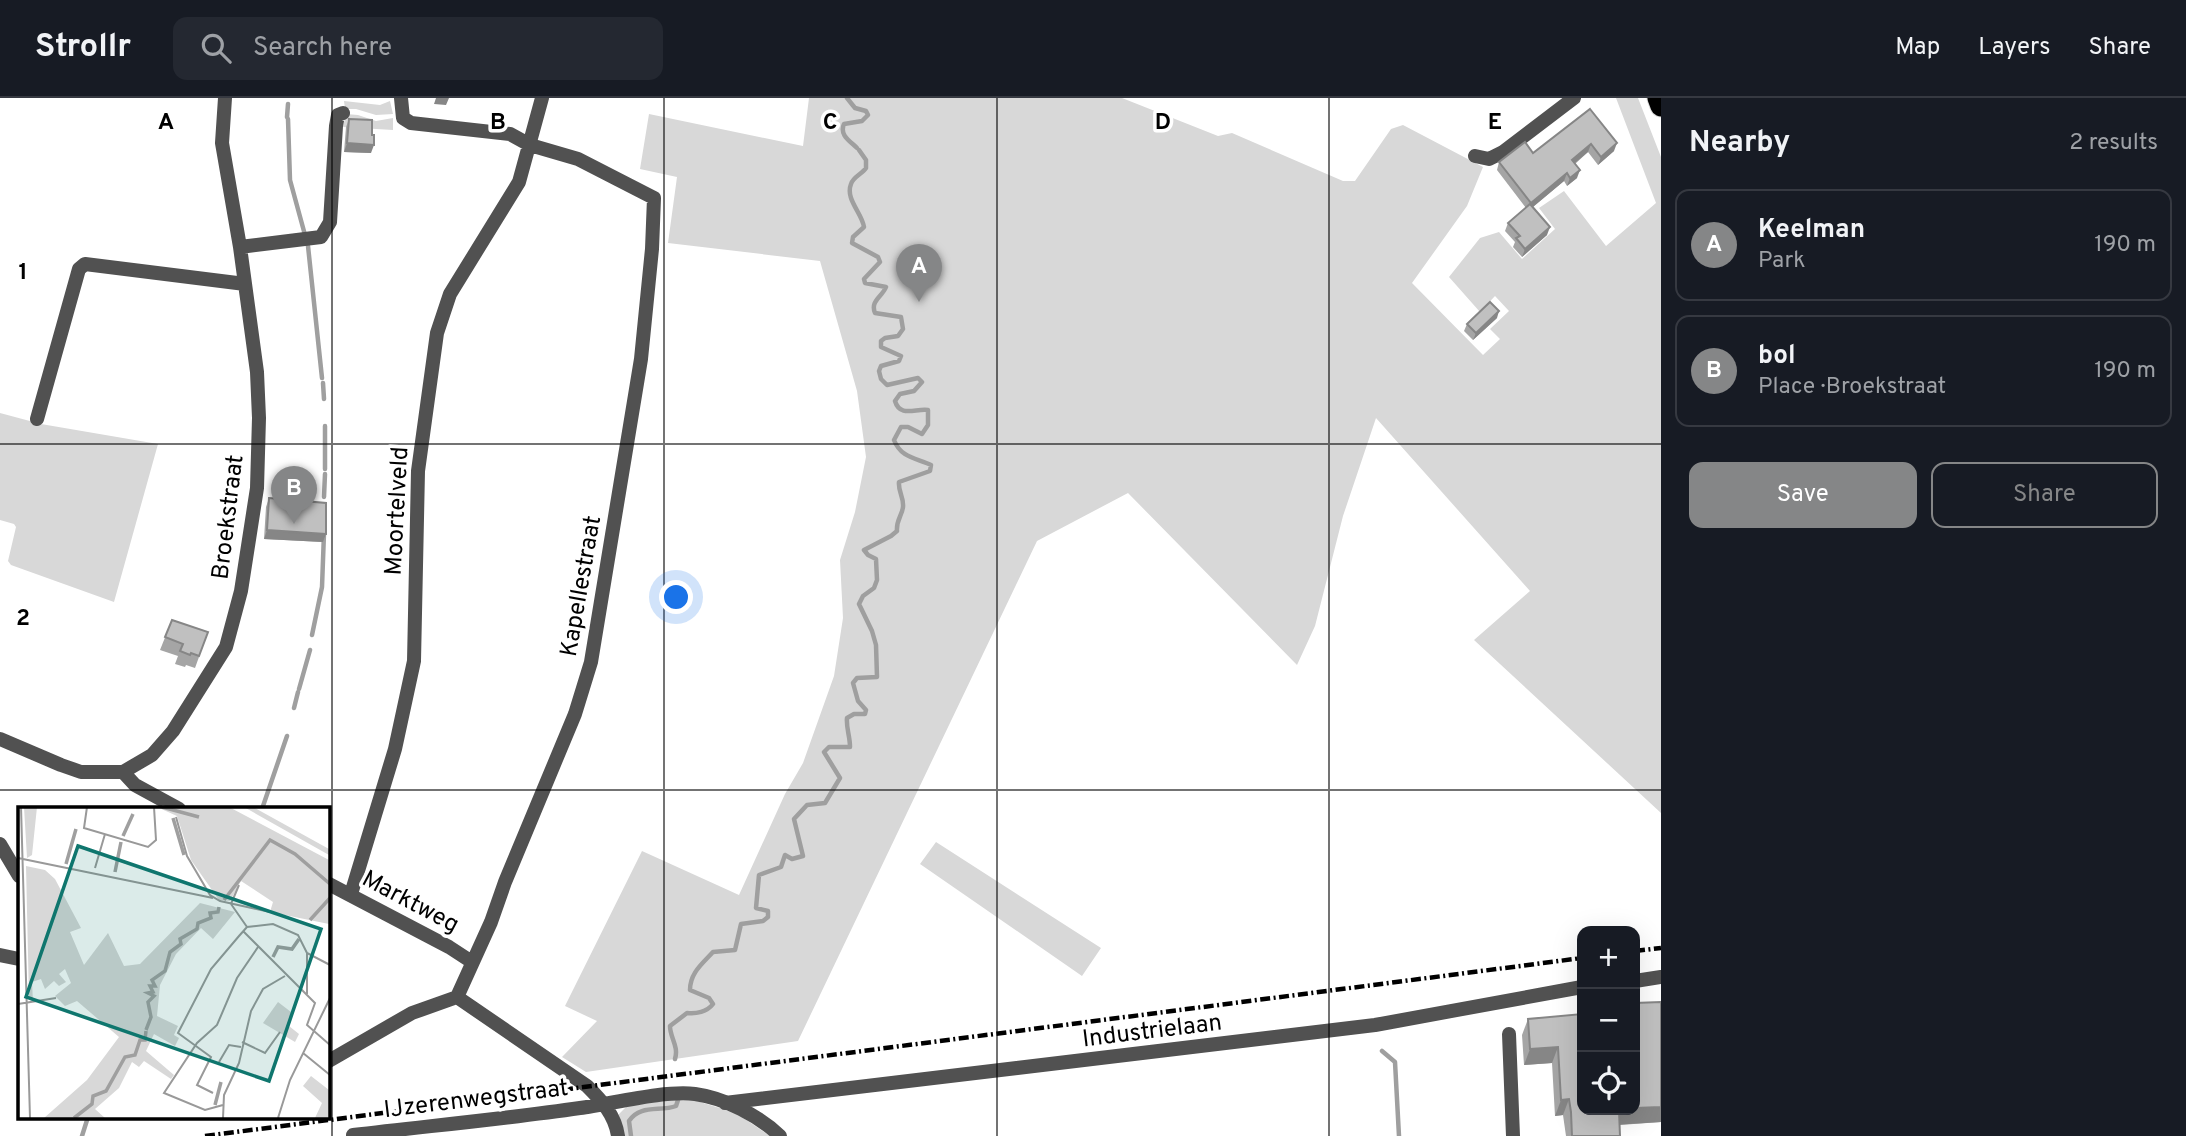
<!DOCTYPE html>
<meta charset="utf-8">
<style>
:root{--surface:#171b24;--page:#242831;--text:#f1f3f6;--muted:#9ea1a6;--line:#363941;--accent:#858687}
body{margin:0;font-family:Overpass,sans-serif;background:var(--page);color:var(--text)}
.controls{position:absolute;right:21px;bottom:21px;display:grid;overflow:hidden;border-radius:14px;box-shadow:0 7px 28px #0002}
.controls button{width:63px;height:63px;display:grid;place-items:center;padding:0;border:0;border-bottom:2px solid var(--line);background:var(--surface);color:var(--text);font:35px sans-serif}
.you{position:absolute;left:677px;top:500px;width:24px;height:24px;margin:-18px;border:5px solid #fff;border-radius:50%;background:#1a73e8;box-shadow:0 0 0 10px #1a73e833}
.badge{display:grid;place-items:center;width:46px;height:46px;border-radius:50%;background:var(--accent);color:#fff;font-size:23px;font-weight:700}
.pin{position:absolute;translate:-50% -58px;filter:drop-shadow(0 2px 4px #0008)}
.pin::after{content:'';position:absolute;top:37px;width:24px;height:21px;background:inherit;clip-path:polygon(0 0,100% 0,50% 100%)}
.list{margin:0;padding:0;list-style:none}
h2{display:flex;justify-content:space-between;align-items:center;height:91px;margin:0;padding:0 28px;font-size:30px}
h2 small{font-size:23px;font-weight:400;color:var(--muted)}
.list li{display:grid;grid-template-columns:46px 1fr auto;gap:21px;align-items:center;box-sizing:border-box;height:112px;margin:0 14px 14px;padding:0 14px;border:2px solid var(--line);border-radius:14px}
.list b{display:block;font-size:26px;white-space:nowrap}
.list p{margin:0;font-size:23px;white-space:nowrap;color:var(--muted)}
.list em{font-size:23px;font-style:normal;color:var(--muted)}
.actions{display:flex;gap:14px;padding:21px 28px}
.actions a{flex:1;padding:16px 0;border:2px solid var(--accent);border-radius:14px;text-align:center;font-size:24px;color:var(--accent)}
.actions .main{background:var(--accent);color:#fff}
.icon{flex:none;width:38px;height:38px;fill:none;stroke:currentColor;stroke-width:2;stroke-linecap:round;stroke-linejoin:round}
.map{position:relative;flex:none;width:1661px;height:1038px;overflow:hidden}
header{display:flex;align-items:center;gap:42px;box-sizing:border-box;height:98px;padding:0 35px;background:var(--surface);border-bottom:2px solid var(--line)}
header strong{font-size:33px}
nav{display:flex;gap:38px;margin-inline-start:auto;font-size:24px}
.search{width:490px;height:63px;background:var(--page);display:flex;align-items:center;gap:18px;box-sizing:border-box;padding:0 24px;border-radius:14px;color:var(--muted);font-size:26px}
main{display:flex}
aside{flex:1;background:var(--surface)}
.map>svg:first-child{display:block}
.green{fill:#d8d8d8}
.lines{fill:none;stroke-linecap:round;stroke-linejoin:round}
.stream{stroke:#9f9f9f;stroke-width:4.5}
.highway-casing{stroke:#dbdbdb;stroke-width:23}
.minor{stroke:#515151;stroke-width:14}
.highway{stroke:#000;stroke-width:21}
.rail{stroke:#000;stroke-width:4.5;stroke-dasharray:10 3.5 2 3.5;stroke-linecap:butt}
.wall{fill:#a5a5a5}
.shaded-wall{fill:#868686}
.building{fill:#c0c0c0;stroke:#868686;stroke-width:2}
.grid{fill:none;stroke:#000;stroke-width:2;stroke-opacity:0.55}
.labels{text-anchor:middle;stroke-width:7;stroke-linejoin:round;paint-order:stroke}
.street-label{font-size:24px;fill:#000;stroke:#fff}
.inset-river{fill:none;stroke:#9f9f9f;stroke-width:3.5}
.inset-road{fill:none;stroke:#999;stroke-width:2}
.view{fill:#0f766e;fill-opacity:0.15;stroke:#0f766e;stroke-width:3.5}
.inset-edge{fill:none;stroke:#000;stroke-width:3.5}
.grid-label{font-size:23px;text-anchor:middle;font-weight:bold;fill:#000;stroke:#fff;stroke-width:7;stroke-linejoin:round;paint-order:stroke}
</style>
<header>
<strong>Strollr</strong>
<div class="search"><svg class="icon" aria-label="search" viewBox="0 0 24 24"><circle cx="10" cy="10" r="6"/><path d="M15 15l6 6"/></svg>Search here</div>
<nav><a>Map</a><a>Layers</a><a>Share</a></nav>
</header>
<main>
<div class="map">
<svg width="1661" height="1038" viewBox="0 0 1661 1038">
<rect width="100%" height="100%" fill="#fff"/>
<path class="green" d="M 809,0 L 1122,0 L 1218,38 L 1232,35 L 1343,83 L 1355,83 L 1391,31 L 1403,27 L 1483,69 L 1467,108 L 1412,185 L 1483,257 L 1500,241 L 1490,231 L 1509,213 L 1495,198 L 1480,214 L 1449,179 L 1480,140 L 1499,134 L 1522,161 L 1555,131 L 1539,110 L 1564,93 L 1606,148 L 1656,105 L 1616,0 L 1638,0 L 1661,59 L 1661,715 L 1474,542 L 1530,493 L 1376,320 L 1343,418 L 1315,528 L 1297,567 L 1128,395 L 1037,443 L 798,943 L 586,974 L 562,959 L 597,923 L 565,908 L 642,753 L 739,797 L 785,696 L 803,665 L 834,578 L 843,520 L 840,462 L 855,414 L 866,359 L 857,293 L 820,163 L 668,145 L 677,79 L 640,71 L 649,16 L 803,48 Z
M 344,3 L 380,7 L 390,3 L 393,16 L 376,17 L 356,11 L 345,11 Z
M 346,16 L 358,17 L 376,23 L 393,20 L 393,32 L 343,29 Z
M 0,315 L 41,326 L 158,346 L 114,504 L 11,467 L 8,463 L 16,429 L 14,426 L 0,422 Z
M 936,744 L 1101,850 L 1082,878 L 920,766 Z
M 687,1000 L 736,1015 L 770,1038 L 623,1038 L 618,1017 L 627,1008 Z"/>
<g class="lines">
<path class="stream" d="M 847,0 L 855,10 L 866,13 L 868,17 L 862,23 L 844,26 C 839,37 850,43 857,50
M 287,19 L 288,6
M 288,21 L 290,82 L 305,137
M 308,148 L 322,280
M 323,285 L 324,301
M 325,328 L 325,371
M 324,399 L 325,376
M 312,537 L 322,489 L 324,435
M 299,591 L 310,552
M 294,610 L 298,594
M 262,711 L 287,638
M 1382,953 L 1395,964 L 1399,1038
M 675,961 C 679,948 670,940 670,928 L 687,915 C 696,916 707,914 713,906 L 709,900 L 690,892 C 690,875 702,866 713,854 L 735,852 L 741,826 L 763,823 L 768,819 L 768,813 L 756,810 L 759,777 L 781,769 L 785,757 L 792,761 L 803,758 L 794,721 L 807,707 L 825,705 L 840,680 L 824,654 L 829,649 L 850,649 C 850,638 846,630 847,620 L 854,616 L 865,616 L 866,612 L 858,603 L 853,585 L 857,580 L 877,579 L 876,547 L 872,533 L 859,506 L 863,498 L 874,490 L 877,482 L 876,461 L 868,457 L 864,452 L 891,438 L 897,433 C 896,422 902,418 903,409 C 904,399 898,394 899,384 L 930,373 L 931,367 C 916,360 901,360 894,342 L 901,329 L 908,329 L 922,336 L 928,327 L 928,312 C 916,310 900,320 895,303 L 900,296 L 914,293 L 922,284 L 918,280 L 887,287 L 881,281 L 879,273 L 881,268 L 899,263 L 901,258 L 881,249 L 881,243 L 885,240 L 898,238 L 903,231 L 901,219 L 875,215 C 870,203 882,199 886,189 L 865,185 L 864,181 L 880,164 L 878,159 L 852,145 L 853,139 L 864,129 C 862,115 845,101 851,86 C 853,79 862,76 866,70 L 866,62 L 859,52
M 82,1038 L 88,1019
M 631,1038 L 629,1023 C 640,1006 660,1014 676,1008 L 678,1002"/>
<defs>
<path id="highway" d="M 1658,0 L 1661,8"/>
</defs>
<use href="#highway" class="highway-casing"/>
<path class="minor" d="M 1475,58 L 1489,61 L 1503,54 L 1574,0
M 240,149 L 321,139 L 330,124 L 336,28 L 338,17 L 343,15
M 37,321 L 79,171 L 85,166 L 245,186
M 0,641 L 61,667 L 81,674 L 123,674 L 152,657 L 173,633 L 226,549 L 241,493 L 257,390 L 259,320 L 257,274 L 240,149 L 222,45 L 225,0
M 123,674 L 135,687 L 179,711
M 0,746 L 19,778
M 327,785 L 449,849 L 472,864
M 351,796 L 395,651 L 414,563 L 418,373 L 437,235 L 450,196 L 519,84 L 542,0
M 0,857 L 19,861
M 1635,883 L 1661,879
M 457,899 L 587,988 C 602,1003 615,1017 618,1038
M 1509,936 L 1513,1038
M 327,964 L 412,915 L 457,899 L 491,824 L 505,784 L 575,616 L 591,564 L 641,261 L 652,151 L 654,100 L 578,61 L 530,47 L 510,36 L 411,25 L 403,20 L 401,0
M 725,1005 L 1375,927 L 1582,889
M 353,1037 C 428,1028 504,1021 580,1010 C 611,1006 665,992 695,996 C 725,1000 759,1018 780,1038"/>
<use href="#highway" class="highway"/>
<path class="rail" d="M 1635,853 L 1661,850
M 205,1038 L 1582,860"/>
</g>
<path class="wall" d="M 1590,11 L 1614,53 L 1598,67 L 1588,54 L 1575,66 L 1577,80 L 1567,88 L 1564,83 L 1533,109 L 1547,137 L 1522,159 L 1513,149 L 1515,144 L 1505,133 L 1508,125 L 1526,110 L 1497,72 L 1499,64 L 1533,55 Z
M 349,21 L 371,55 L 344,54 L 346,29 Z
M 1497,220 L 1473,242 L 1464,233 L 1467,226 Z
M 269,400 L 326,436 L 323,444 L 264,441 L 266,409 Z
M 172,522 L 208,534 L 195,570 L 186,567 L 185,569 L 175,566 L 178,558 L 160,552 Z
M 1661,904 L 1661,1024 L 1620,1027 L 1620,1038 L 1566,1038 L 1563,1017 L 1555,1018 L 1552,965 L 1524,967 L 1522,937 L 1528,921 L 1582,916 L 1582,1012 Z"/>
<path class="shaded-wall" d="M 436,0 L 449,0 L 446,7 L 434,6 Z
M 347,45 L 374,47 L 371,55 L 344,54 Z
M 1617,45 L 1614,53 L 1598,67 L 1601,59 Z
M 1591,46 L 1588,54 L 1569,70 L 1572,62 Z
M 1580,72 L 1577,80 L 1567,88 L 1570,80 Z
M 1567,75 L 1564,83 L 1528,113 L 1531,105 Z
M 1550,129 L 1547,137 L 1522,159 L 1525,151 Z
M 1499,213 L 1497,220 L 1473,242 L 1476,235 Z
M 267,432 L 326,436 L 323,444 L 264,441 Z
M 1558,949 L 1552,965 L 1524,967 L 1530,951 Z
M 1569,1001 L 1563,1017 L 1555,1018 L 1561,1002 Z
M 1661,1009 L 1661,1024 L 1613,1027 L 1618,1012 L 1635,1012 L 1635,1010 Z"/>
<path class="building" d="M 1590,11 L 1617,45 L 1601,59 L 1591,46 L 1572,62 L 1580,72 L 1570,80 L 1567,75 L 1531,105 L 1499,64 L 1525,44 L 1533,55 Z
M 349,21 L 372,22 L 372,37 L 374,37 L 374,47 L 347,45 Z
M 1530,106 L 1550,129 L 1525,151 L 1516,140 L 1520,138 L 1508,125 Z
M 1490,204 L 1499,213 L 1476,235 L 1467,226 Z
M 269,400 L 326,405 L 326,436 L 267,432 Z
M 172,522 L 208,534 L 199,558 L 191,555 L 190,557 L 180,553 L 183,546 L 165,539 Z
M 1661,904 L 1661,1009 L 1635,1010 L 1635,905 Z
M 1582,916 L 1582,1012 L 1619,1012 L 1620,1038 L 1572,1038 L 1571,1014 L 1569,1001 L 1561,1002 L 1558,949 L 1530,951 L 1528,921 Z"/>
<path class="grid" d="M 332,0 L 332,1038M 664,0 L 664,1038M 997,0 L 997,1038M 1329,0 L 1329,1038M 0,346 L 1661,346M 0,692 L 1661,692"/>
<g class="labels">
<g class="street-label">
<text transform="translate(396 413) rotate(-87)" y="8">Moortelveld</text>
<text transform="translate(227 419) rotate(-83)" y="8">Broekstraat</text>
<text transform="translate(580 488) rotate(-80)" y="8">Kapellestraat</text>
<text transform="translate(411 803) rotate(28)" y="8">Marktweg</text>
<text transform="translate(1152 932) rotate(-7)" y="8">Industrielaan</text>
<text transform="translate(476 1000) rotate(-7)" y="8">IJzerenwegstraat</text>
</g>
</g>
<g transform="translate(18 709)">
<rect width="312" height="312" fill="#fff"/>
<path d="M 6,0 L 19,0 L 14,48 L 9,51 ZM 139,0 L 211,0 L 311,53 L 311,117 L 252,105 L 255,95 L 223,74 L 212,94 L 201,93 L 173,53 L 159,9 ZM 226,0 L 235,0 L 311,42 L 311,48 ZM 8,59 L 27,63 L 37,72 L 63,121 L 52,125 L 66,158 L 90,126 L 106,159 L 122,157 L 182,96 L 217,105 L 195,132 L 183,121 L 158,147 L 142,178 L 139,209 L 160,219 L 156,228 L 161,231 L 157,239 L 136,227 L 128,244 L 156,268 L 153,272 L 126,254 L 121,260 L 114,255 L 101,281 L 77,302 L 87,311 L 26,311 L 69,273 L 101,230 L 59,194 L 47,199 L 37,189 L 53,176 L 47,162 L 41,167 L 48,175 L 41,179 L 36,174 L 27,182 L 23,172 L 14,175 L 15,195 L 11,192 ZM 260,195 L 273,205 L 271,219 L 281,227 L 277,235 L 245,216 ZM 293,269 L 311,283 L 311,311 L 297,311 L 304,296 L 285,279 Z" fill="#d8d8d8"/>
<path class="inset-river" d="M 144,0 L 181,10M 155,11 L 166,48M 105,29 L 115,7M 48,57 L 58,22M 97,65 L 103,35M 206,93 L 252,33 L 277,47 L 312,77M 292,113 L 312,91M 255,150 L 260,140 L 274,142 L 281,132M 128,223 L 133,210 L 130,195 L 136,189 L 130,186 L 135,185 L 132,179 L 137,179 L 134,173 L 147,164 L 152,145 L 163,137 L 162,132 L 179,122 L 180,116 L 193,111 L 192,106 L 200,105 L 201,100M 197,298 L 203,275M 56,311 L 74,297 L 75,289 L 88,284 L 107,250 L 117,248 L 122,233 L 127,233 L 128,224"/>
<path class="inset-road" d="M 3,0 L 12,311M 69,0 L 66,21 L 130,40 L 138,33 L 136,0M 158,10 L 169,49 L 192,88 L 202,94 L 252,105M 0,51 L 195,91M 77,61 L 87,27M 221,78 L 213,97 L 229,120M 225,124 L 297,196 L 289,218 L 312,238M 289,146 L 289,187M 0,197 L 38,191M 224,235 L 247,246 L 262,225M 285,246 L 312,268M 201,255 L 211,238 L 223,240M 195,286 L 179,278 L 193,250 L 160,226 L 193,162 L 221,129 L 229,120 L 255,117 L 280,128 L 289,146 L 312,158M 205,298 L 187,303 L 146,286 L 179,236 L 199,218 L 219,171 L 240,140M 205,311 L 206,288 L 221,256 L 233,204 L 245,182 L 267,169M 260,311 L 272,273 L 312,191"/>
<path class="view" d="M 60,39 L 303,122 L 251,274 L 8,190 Z"/>
<rect width="312" height="312" class="inset-edge"/>
</g>
<g class="grid-label">
<text x="166" y="31">A</text>
<text x="498" y="31">B</text>
<text x="830" y="31">C</text>
<text x="1163" y="31">D</text>
<text x="1495" y="31">E</text>
<text x="23" y="181">1</text>
<text x="23" y="527">2</text>
</g>
</svg>
<div class="controls">
<button>+</button>
<button>−</button>
<button><svg class="icon" aria-label="locate" viewBox="0 0 24 24"><circle cx="12" cy="12" r="6"/><path d="M12 2v4M12 18v4M2 12h4M18 12h4"/></svg></button>
</div>
<div class="you"></div>
<div class="pin badge" style="left:919px;top:204px">A</div>
<div class="pin badge" style="left:294px;top:426px">B</div>
</div>
<aside>
<h2>Nearby<small>2 results</small></h2>
<ul class="list">
<li><span class="badge">A</span><div><b>Keelman</b><p>Park</p></div><em>190 m</em></li>
<li><span class="badge">B</span><div><b>bol</b><p>Place · Broekstraat</p></div><em>190 m</em></li>
</ul>
<div class="actions"><a class="main">Save</a><a>Share</a></div>
</aside>
</main>
